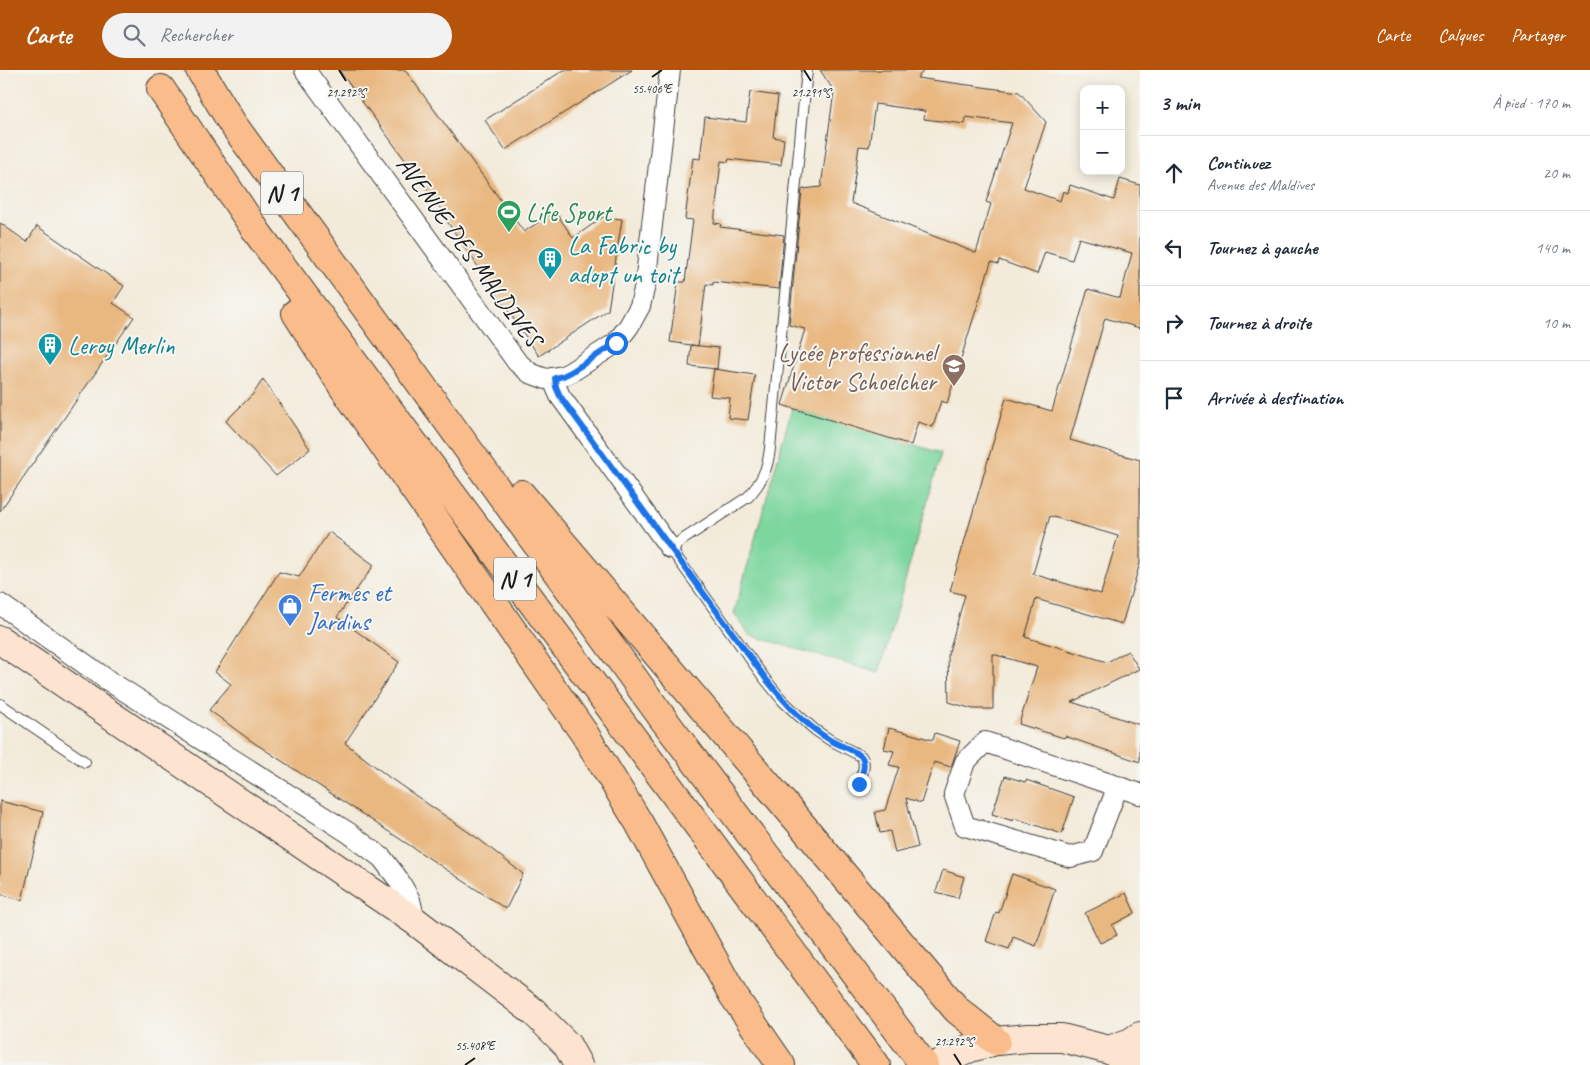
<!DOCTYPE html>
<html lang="fr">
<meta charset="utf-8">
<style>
:root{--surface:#fff;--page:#f2f2f3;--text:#1f2937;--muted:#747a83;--line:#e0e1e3;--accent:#b45309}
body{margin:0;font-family:Caveat,sans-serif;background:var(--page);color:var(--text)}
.controls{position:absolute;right:15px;top:15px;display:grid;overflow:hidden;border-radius:10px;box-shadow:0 2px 12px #0003}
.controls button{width:45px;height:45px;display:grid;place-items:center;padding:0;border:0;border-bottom:1px solid var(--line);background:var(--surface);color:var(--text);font:25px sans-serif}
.stop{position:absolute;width:15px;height:15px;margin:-11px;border:4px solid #1a73e8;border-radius:50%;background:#fff}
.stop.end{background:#1a73e8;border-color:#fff;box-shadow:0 1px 5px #0008}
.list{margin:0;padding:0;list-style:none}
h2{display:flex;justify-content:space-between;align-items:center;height:65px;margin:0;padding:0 20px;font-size:21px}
h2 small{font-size:16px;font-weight:400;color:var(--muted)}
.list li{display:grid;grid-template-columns:32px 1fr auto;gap:15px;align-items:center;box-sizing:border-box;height:75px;padding:0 20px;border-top:1px solid var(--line)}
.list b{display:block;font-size:19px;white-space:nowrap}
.list p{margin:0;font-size:16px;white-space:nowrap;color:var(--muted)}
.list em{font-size:16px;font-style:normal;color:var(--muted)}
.icon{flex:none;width:28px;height:28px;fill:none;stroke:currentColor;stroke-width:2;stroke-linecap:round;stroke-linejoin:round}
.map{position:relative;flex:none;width:1140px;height:995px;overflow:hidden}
header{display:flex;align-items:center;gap:30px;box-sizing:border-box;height:70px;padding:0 25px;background:var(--accent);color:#fff}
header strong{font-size:24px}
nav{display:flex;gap:28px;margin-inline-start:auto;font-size:18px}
.search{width:350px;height:45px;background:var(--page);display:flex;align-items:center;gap:12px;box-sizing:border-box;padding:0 18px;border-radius:28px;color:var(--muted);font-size:19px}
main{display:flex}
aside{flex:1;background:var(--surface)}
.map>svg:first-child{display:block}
.green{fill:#7cd69d;stroke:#4c795c}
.building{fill:#e9b881;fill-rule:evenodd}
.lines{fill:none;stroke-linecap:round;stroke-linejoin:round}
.lane-casing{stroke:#3c3b38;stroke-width:12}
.street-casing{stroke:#3c3b38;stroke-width:22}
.secondary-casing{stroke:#3c3b38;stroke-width:30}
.highway-casing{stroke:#3c3b38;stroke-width:30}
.lane{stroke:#fff;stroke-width:10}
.street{stroke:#fff;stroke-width:20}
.secondary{stroke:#fde4d0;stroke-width:28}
.highway{stroke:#f9bc8a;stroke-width:28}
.route{stroke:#1a73e8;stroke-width:6}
.ticks{fill:none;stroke:#1c1c1c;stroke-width:2}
.labels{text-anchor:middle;stroke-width:4;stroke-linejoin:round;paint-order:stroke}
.shield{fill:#f6f6f2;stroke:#5d5d5c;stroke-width:1}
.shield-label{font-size:24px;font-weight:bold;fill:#1c1c1c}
.leisure-label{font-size:25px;fill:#27864d;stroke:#f6f6f2;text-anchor:start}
.culture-label{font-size:25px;fill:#0d838f;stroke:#f6f6f2;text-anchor:start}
.street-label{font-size:25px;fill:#1c1c1c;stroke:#f6f6f2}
.education-label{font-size:25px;fill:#785e54;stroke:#f6f6f2;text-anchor:end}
.shop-label{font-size:25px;fill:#366cbe;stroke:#f6f6f2;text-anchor:start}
.ticks-label{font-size:12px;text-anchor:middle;fill:#1c1c1c;stroke:#f6f6f2;stroke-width:4;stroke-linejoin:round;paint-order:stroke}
</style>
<header>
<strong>Carte</strong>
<div class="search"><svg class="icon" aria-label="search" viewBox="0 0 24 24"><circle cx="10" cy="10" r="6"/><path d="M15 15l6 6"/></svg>Rechercher</div>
<nav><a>Carte</a><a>Calques</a><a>Partager</a></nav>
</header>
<main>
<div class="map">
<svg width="1140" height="995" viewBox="0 0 1140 995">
<rect width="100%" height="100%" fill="#f6f6f2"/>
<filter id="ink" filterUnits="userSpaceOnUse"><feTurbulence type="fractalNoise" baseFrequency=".02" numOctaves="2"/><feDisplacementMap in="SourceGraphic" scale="10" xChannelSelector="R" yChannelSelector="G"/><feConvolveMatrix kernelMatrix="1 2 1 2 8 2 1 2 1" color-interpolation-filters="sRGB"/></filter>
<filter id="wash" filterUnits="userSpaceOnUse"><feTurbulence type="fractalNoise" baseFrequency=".0096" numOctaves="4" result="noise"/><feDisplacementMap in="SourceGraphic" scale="20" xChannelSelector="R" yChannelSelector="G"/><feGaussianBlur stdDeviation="1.12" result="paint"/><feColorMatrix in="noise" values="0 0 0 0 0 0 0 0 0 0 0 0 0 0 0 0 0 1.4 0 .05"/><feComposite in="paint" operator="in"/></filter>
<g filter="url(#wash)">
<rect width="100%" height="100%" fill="#f3ebda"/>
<path class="green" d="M 792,338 L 941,383 L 879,603 L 749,565 L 734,543 Z"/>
<g id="blocks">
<path class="building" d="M 339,0 L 405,0 L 524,162 L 555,141 L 573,168 L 603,147 L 622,149 L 608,240 L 539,286 L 442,144 L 444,143 Z
M 564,0 L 632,0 L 505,80 L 485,50 Z
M 820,0 L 924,0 L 917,8 L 1019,22 L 1046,52 L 1024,118 L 1060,131 L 1063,121 L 1068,123 L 1070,115 L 1114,130 L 1120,109 L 1140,115 L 1140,258 L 1105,248 L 1070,370 L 1140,390 L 1140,493 L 1122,554 L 1036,529 L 1025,567 L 1107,592 L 1128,581 L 1139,599 L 1072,632 L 1140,655 L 1140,692 L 1065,666 L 1064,668 L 1019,654 L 1037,597 L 993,584 L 993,639 L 973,639 L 949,632 L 948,585 L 965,525 L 950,521 L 1006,328 L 1052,341 L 1088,219 L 1120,228 L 1132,183 L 1079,168 L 1072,190 L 1045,182 L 1037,204 L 999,190 L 998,194 L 991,192 L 947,333 L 941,331 L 933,357 L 918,352 L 911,375 L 782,335 L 805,259 L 789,255 L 802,120 L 803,119 L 821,117 L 834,21 ZM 875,34 L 925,41 L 924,49 L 965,54 L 966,47 L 1012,53 L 986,132 L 991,134 L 976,183 L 851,133 L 859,76 L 869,77 ZM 1050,446 L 1118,466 L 1101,524 L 1033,504 Z
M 750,22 L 778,26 L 773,67 L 784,69 L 781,95 L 729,89 L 728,92 L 721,91 L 714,153 L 721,154 L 720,157 L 784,165 L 779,219 L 713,212 L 713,215 L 706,214 L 698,276 L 670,272 L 678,212 L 685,212 L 693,150 L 685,149 L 693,88 L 700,89 L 705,47 L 746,52 Z
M 0,153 L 27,172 L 37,156 L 124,216 L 113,233 L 134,247 L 0,441 Z
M 691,275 L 719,278 L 717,299 L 689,296 Z
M 714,299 L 755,305 L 748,350 L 728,348 L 730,328 L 710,326 Z
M 263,309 L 310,379 L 276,406 L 226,351 L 254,323 Z
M 329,462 L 374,495 L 337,547 L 399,592 L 345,673 L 390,708 L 480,770 L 523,804 L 506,839 L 250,670 L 209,640 L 231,614 L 215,602 L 279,502 L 299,507 Z
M 889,658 L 933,670 L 935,663 L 960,671 L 951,697 L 934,692 L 921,733 L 906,728 L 918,777 L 895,783 L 890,761 L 880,763 L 875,742 L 885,740 L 899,697 L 889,695 L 894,681 L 884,679 Z
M 1005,706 L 1025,712 L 1026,710 L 1074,727 L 1062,764 L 1014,748 L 1013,751 L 992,744 Z
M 0,731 L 43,742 L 22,830 L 0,824 Z
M 943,800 L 964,807 L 958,828 L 936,822 Z
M 1012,804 L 1055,819 L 1036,876 L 1013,867 L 1009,879 L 986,871 L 996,842 L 999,843 Z
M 1126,823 L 1135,843 L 1112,855 L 1117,865 L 1100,873 L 1085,843 Z"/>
</g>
</g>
<g filter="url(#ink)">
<use href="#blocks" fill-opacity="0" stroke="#3c3b38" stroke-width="1"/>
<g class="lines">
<defs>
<path id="lane" d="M 807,0 L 770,378 C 768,398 762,412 748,427 L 670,478 L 765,609 L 783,631 L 799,646 L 815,660 L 830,670 L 861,686 C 867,694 862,704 859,714
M 0,634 L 85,692"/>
<path id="street" d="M 305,0 L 517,292 L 530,303 L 546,309 L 563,306 L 571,302 L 616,273 L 629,256 L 640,236 L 645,215 L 670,0
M 555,308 L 556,317 L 560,326 L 670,478
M 0,534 L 109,611 L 349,763 L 382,788 L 398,809 L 410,830 L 415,851
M 1118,716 L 1093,781 L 1070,787 L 965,756 L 954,724 L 965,692 L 985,672 L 1140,724"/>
<path id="secondary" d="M 0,570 L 415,851 L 534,942 L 567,975 L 578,995
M 1109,980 L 1131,972 L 1140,966
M 937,995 L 970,978 L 996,971 L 1028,968 L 1062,968 L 1109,980 L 1139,995"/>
<path id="highway" d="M 200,0 L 232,53 L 664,650 L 924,995
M 161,19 L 259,165 L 876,995
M 296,243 L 343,317 L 584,663 L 639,753 L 733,925 L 781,995
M 521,424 L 801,754 L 957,940 L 996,971"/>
</defs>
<use href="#lane" class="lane-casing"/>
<use href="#street" class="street-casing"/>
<use href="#secondary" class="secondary-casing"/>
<use href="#highway" class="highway-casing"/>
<use href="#lane" class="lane"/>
<use href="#street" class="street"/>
<use href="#secondary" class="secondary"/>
<use href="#highway" class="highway"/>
</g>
</g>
<g class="lines" filter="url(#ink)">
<path class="route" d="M 616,273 L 571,302 L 563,306 L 555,308 L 556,317 L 560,326 L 766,609 C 785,633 804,654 830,670 C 840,676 852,679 861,686 C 867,694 862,704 859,714"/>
</g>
<path class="ticks" d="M 339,0 L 346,11M 804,0 L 811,11M 652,7 L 662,0M 954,984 L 961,995M 465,995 L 475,988"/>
<defs>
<symbol id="stadium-pin" viewBox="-11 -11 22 30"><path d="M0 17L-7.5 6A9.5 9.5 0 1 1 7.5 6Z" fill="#2e9e5b" stroke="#f6f6f2"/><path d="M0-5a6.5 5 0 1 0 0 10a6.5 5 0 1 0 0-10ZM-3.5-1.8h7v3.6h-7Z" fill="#fff"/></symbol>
<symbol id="building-pin" viewBox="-11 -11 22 30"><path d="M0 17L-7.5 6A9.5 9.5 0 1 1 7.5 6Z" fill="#0f9aa8" stroke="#f6f6f2"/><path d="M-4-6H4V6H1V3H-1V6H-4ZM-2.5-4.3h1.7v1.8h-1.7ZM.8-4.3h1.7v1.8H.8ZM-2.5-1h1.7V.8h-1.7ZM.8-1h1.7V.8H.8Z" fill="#fff"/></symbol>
<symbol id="school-pin" viewBox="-11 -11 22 30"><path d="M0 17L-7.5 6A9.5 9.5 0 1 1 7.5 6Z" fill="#8d6e63" stroke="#f6f6f2"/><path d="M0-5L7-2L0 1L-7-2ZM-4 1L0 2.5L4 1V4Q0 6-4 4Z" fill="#fff"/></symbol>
<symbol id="shop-pin" viewBox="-11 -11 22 30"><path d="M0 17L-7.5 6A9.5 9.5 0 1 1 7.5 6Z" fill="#3f7fe0" stroke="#f6f6f2"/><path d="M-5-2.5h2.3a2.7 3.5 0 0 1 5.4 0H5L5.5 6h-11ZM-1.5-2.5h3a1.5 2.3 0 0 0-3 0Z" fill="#fff"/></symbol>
</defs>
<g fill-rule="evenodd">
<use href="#stadium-pin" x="495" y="128" width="28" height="38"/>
<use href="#building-pin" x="536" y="175" width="28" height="38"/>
<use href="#building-pin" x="36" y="261" width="28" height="38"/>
<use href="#school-pin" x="940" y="282" width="28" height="38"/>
<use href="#shop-pin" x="276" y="522" width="28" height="38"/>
</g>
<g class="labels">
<g class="shield">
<rect x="261" y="101.5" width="42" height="43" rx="4"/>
<rect x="494" y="487.5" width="42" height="43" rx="4"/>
</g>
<g class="shield-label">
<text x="282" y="131">N 1</text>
<text x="515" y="517">N 1</text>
</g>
<g class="leisure-label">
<text x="526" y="151">Life Sport</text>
</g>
<g class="culture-label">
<text x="568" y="184">La Fabric by<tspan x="568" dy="29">adopt un toit</tspan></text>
<text x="68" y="284">Leroy Merlin</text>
</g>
<g class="street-label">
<text transform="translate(470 181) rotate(54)" y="9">AVENUE DES MALDIVES</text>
</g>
<g class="education-label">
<text x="936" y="291">Lycée professionnel<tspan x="936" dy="29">Victor Schoelcher</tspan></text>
</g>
<g class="shop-label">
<text x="308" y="531">Fermes et<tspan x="308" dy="29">Jardins</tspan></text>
</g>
</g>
<g class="ticks-label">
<text x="652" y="23">55.406°E</text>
<text x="346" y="27">21.292°S</text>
<text x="811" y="27">21.291°S</text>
<text x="954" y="976">21.292°S</text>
<text x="475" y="980">55.408°E</text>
</g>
</svg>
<div class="controls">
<button>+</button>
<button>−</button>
</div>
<div class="stop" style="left:616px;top:273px"></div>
<div class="stop end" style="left:859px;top:714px"></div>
</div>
<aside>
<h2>3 min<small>À pied · 170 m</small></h2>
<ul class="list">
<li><svg class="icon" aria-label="ahead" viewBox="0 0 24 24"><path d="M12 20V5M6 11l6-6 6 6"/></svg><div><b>Continuez</b><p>Avenue des Maldives</p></div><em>20 m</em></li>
<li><svg class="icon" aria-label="left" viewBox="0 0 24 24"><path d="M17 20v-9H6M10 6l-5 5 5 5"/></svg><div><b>Tournez à gauche</b></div><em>140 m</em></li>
<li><svg class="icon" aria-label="right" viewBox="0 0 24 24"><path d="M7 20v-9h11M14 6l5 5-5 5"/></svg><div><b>Tournez à droite</b></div><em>10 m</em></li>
<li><svg class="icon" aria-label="arrive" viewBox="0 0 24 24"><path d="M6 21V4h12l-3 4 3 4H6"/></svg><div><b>Arrivée à destination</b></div></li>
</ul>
</aside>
</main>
